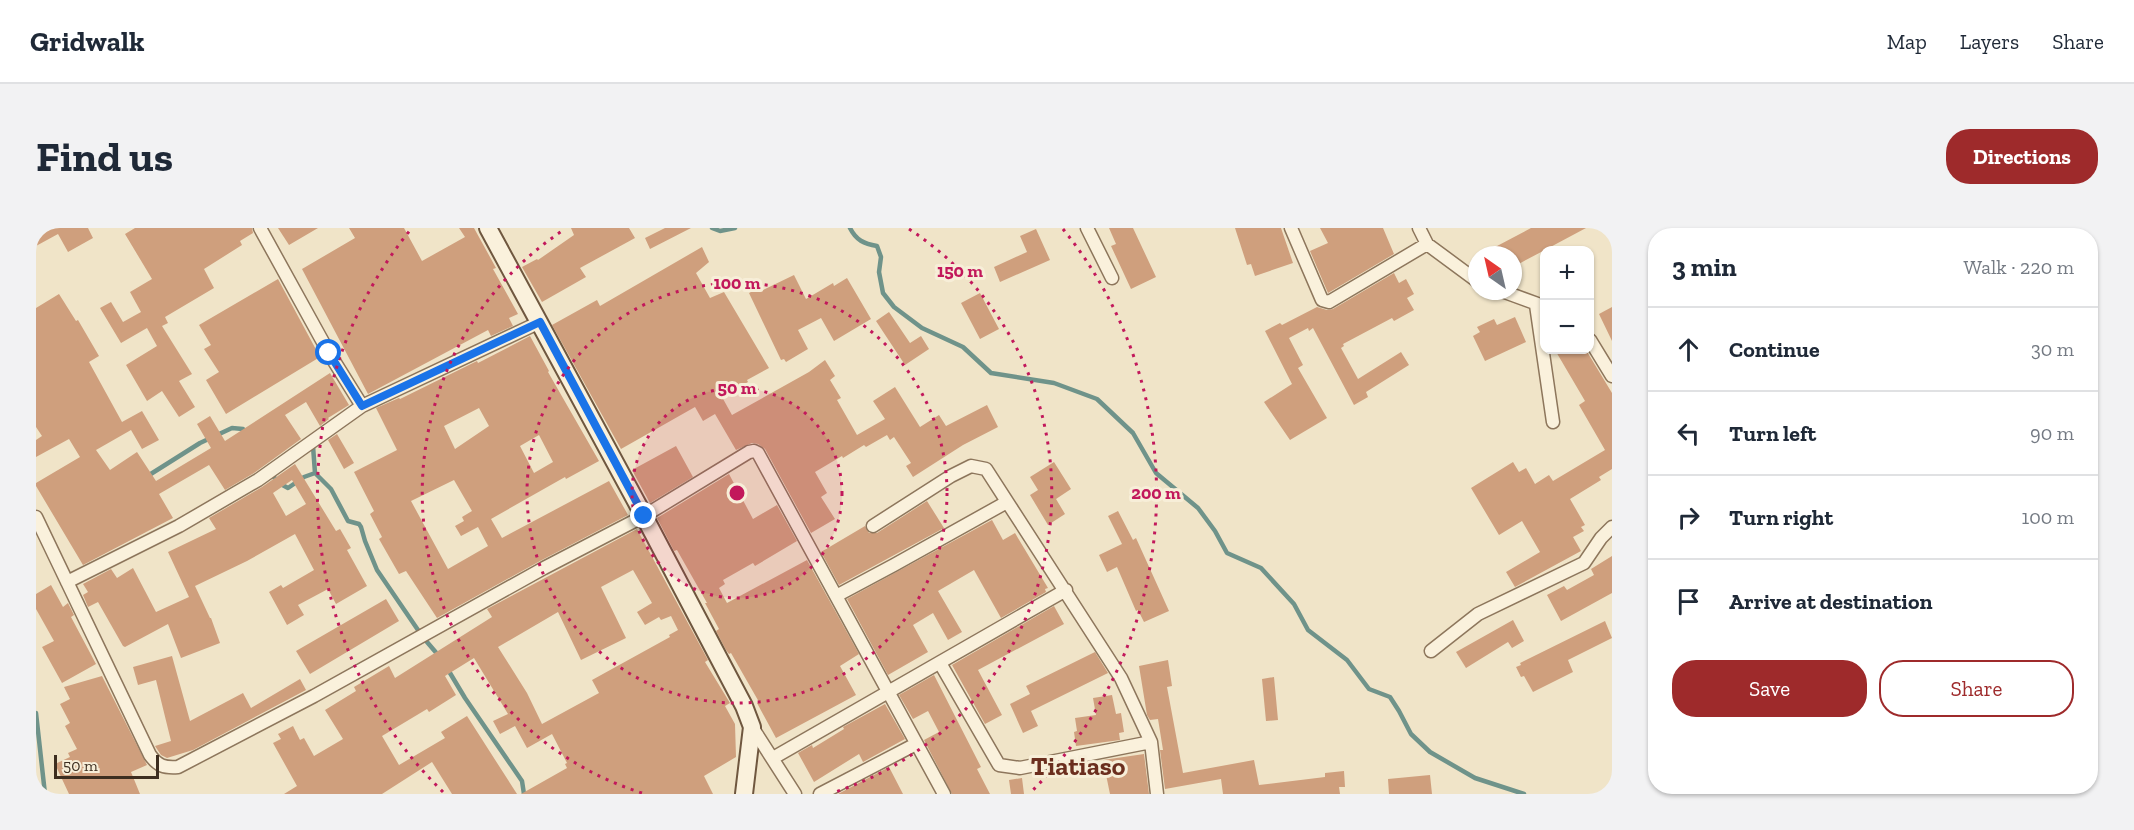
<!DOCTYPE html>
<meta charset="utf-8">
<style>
:root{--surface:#fff;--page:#f2f2f3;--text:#1f2937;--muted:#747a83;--line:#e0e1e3;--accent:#9e2a2b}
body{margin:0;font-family:"Zilla Slab",serif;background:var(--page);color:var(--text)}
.controls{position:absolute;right:18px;top:18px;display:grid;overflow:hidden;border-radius:12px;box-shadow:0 2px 4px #0004}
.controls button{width:54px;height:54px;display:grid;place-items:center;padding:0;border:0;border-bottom:2px solid var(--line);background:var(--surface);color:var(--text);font:30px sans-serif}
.compass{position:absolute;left:1432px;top:18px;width:54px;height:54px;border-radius:50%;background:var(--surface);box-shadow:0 2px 4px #0004;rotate:326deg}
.scale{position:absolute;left:18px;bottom:15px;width:105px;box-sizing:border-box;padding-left:6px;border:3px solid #3d2e20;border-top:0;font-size:16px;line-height:21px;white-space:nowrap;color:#3d2e20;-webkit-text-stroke:4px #f7eed8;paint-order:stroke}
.stop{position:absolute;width:18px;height:18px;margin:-14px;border:4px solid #1a73e8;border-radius:50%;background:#fff}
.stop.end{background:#1a73e8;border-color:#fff;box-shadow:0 2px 6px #0008}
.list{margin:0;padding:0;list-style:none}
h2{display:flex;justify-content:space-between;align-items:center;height:78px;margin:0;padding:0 24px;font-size:26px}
h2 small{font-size:20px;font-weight:400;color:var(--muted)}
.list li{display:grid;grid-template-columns:39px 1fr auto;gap:18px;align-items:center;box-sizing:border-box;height:84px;padding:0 24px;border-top:2px solid var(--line)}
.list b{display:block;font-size:22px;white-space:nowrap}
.list em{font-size:20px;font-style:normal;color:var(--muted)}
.actions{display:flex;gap:12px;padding:18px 24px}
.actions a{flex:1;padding:14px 0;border:2px solid var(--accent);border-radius:24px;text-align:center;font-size:21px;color:var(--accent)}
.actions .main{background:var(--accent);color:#fff}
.icon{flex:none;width:33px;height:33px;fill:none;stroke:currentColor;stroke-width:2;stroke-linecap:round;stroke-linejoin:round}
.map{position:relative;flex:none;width:1576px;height:566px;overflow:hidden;border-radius:24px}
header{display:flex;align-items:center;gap:36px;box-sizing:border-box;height:84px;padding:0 30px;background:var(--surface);border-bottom:2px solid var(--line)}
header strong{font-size:28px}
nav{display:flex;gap:33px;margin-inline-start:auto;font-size:21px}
.intro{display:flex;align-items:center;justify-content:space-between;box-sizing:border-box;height:144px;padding:0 36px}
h1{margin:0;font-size:42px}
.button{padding:15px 27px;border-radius:24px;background:var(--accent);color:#fff;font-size:21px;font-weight:700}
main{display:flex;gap:36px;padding:0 36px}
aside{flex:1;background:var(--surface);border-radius:24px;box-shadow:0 2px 4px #0004}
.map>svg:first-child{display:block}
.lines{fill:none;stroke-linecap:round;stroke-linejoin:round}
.stream{stroke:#6f938a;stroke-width:4.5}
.building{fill:#cf9f7d;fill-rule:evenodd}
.street-casing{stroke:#8d765c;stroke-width:15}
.secondary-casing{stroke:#6f573f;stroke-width:20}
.street{stroke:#faf1dc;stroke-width:12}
.secondary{stroke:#faf1dc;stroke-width:16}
.route{stroke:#1a73e8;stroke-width:8}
.ring{fill:none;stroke:#c2185b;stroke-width:3;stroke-dasharray:3 6}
.labels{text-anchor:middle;stroke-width:6;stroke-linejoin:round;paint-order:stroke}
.district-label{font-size:26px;font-weight:bold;fill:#6b2e1e;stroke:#f7eed8}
.centre{fill:#c2185b;stroke:#f7eed8;stroke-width:3}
.ring-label{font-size:18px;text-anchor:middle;font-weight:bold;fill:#c2185b;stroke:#f7eed8;stroke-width:6;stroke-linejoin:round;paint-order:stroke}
</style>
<header>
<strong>Gridwalk</strong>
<nav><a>Map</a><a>Layers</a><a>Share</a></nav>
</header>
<div class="intro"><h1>Find us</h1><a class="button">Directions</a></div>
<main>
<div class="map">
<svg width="1576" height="566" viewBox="0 0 1576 566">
<rect width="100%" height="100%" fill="#f0e4c8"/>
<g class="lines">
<path class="stream" d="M 676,0 L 684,3 L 699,0
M 814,0 C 820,12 828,16 841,18 L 845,29 L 843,44 L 847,65 L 858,79 L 886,100 L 927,119 L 955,145 L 1018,155 L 1061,171 L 1097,205 L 1120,245 L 1162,280 L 1179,303 L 1191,325 L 1225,340 L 1258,376 L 1272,402 L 1311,432 L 1333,461 L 1354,469 L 1363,483 L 1375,506 L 1394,524 L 1439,550 L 1488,566
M 277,218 L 279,245 L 295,261 L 312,293 L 323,296 L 325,299 L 329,313 L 341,342 L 382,402
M 110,249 L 164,215 L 196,200 L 207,201 L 209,204
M 238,249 L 241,254 L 252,260 L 268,249 L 279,245
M 391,414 L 403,428
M 411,440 L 429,470 L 486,553 L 488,566
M 0,485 L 9,566"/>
</g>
<path class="building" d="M 0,0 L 52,0 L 57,10 L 32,24 L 22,6 L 0,18 Z
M 99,0 L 216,0 L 217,5 L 204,13 L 206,17 L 168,41 L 178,60 L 129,89 L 132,95 L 126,98 L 156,146 L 143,153 L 159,179 L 143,189 L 126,163 L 111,173 L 90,137 L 121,118 L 111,100 L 85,115 L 64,80 L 75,74 L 87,94 L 105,84 L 94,64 L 116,51 L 89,6 Z
M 242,0 L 282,0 L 253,17 Z
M 313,0 L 368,0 L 386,33 L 429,9 L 423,0 L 438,0 L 460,40 L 457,41 L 482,86 L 473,90 L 477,98 L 455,108 L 452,102 L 332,166 L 266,41 L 319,10 Z
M 535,0 L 593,0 L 599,10 L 544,40 L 550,49 L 506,74 L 486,39 L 501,31 L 502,32 L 538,7 Z
M 629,0 L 655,0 L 614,21 L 609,10 Z
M 1073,0 L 1097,0 L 1120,49 L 1095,61 L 1075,18 L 1080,16 Z
M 1199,0 L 1245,0 L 1257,35 L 1219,48 L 1215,36 L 1211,37 Z
M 1284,0 L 1347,0 L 1358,26 L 1292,65 L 1274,23 L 1292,15 Z
M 1495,0 L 1550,0 L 1477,39 L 1477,27 L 1444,27 Z
M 1000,1 L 1014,32 L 964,54 L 958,39 L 991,24 L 984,8 Z
M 666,19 L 673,34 L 660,45 L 674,70 L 688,64 L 733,140 L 711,152 L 712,154 L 686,169 L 696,187 L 773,144 L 789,132 L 799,148 L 794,152 L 805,170 L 801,172 L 821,207 L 849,191 L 837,173 L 859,159 L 884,199 L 903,187 L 910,198 L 951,177 L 962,199 L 927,217 L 877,249 L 870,238 L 875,235 L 858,209 L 854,212 L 851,207 L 830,219 L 828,217 L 807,230 L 806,228 L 779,244 L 791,265 L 785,269 L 799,291 L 775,305 L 729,221 L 722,216 L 716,215 L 700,222 L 679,186 L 667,193 L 659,179 L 585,221 L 516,97 L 561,72 L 564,78 Z
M 1358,45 L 1363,55 L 1370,51 L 1378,66 L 1371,70 L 1378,82 L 1358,93 L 1356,90 L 1307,116 L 1308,118 L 1305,120 L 1322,151 L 1365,124 L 1373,137 L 1330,164 L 1332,169 L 1318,177 L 1277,100 L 1273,103 L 1272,100 L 1253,110 L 1267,137 L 1262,140 L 1291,190 L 1254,212 L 1228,174 L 1256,156 L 1229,103 L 1244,95 L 1246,97 L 1281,79 L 1291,82 L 1297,81 Z
M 758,47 L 770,71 L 797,55 L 798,58 L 811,50 L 835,91 L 798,113 L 785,90 L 762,102 L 772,121 L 750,134 L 748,131 L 745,132 L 713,65 L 725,59 L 727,62 Z
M 242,51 L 284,129 L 190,186 L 170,152 L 183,144 L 168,121 L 175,117 L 163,97 Z
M 944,65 L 963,101 L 944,111 L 925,75 Z
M 23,66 L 40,93 L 42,92 L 63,128 L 53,134 L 86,194 L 106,183 L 123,212 L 106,221 L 95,202 L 60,222 L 74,242 L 101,224 L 120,253 L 175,220 L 161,196 L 174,188 L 189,213 L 294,145 L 313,177 L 292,190 L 293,191 L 284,198 L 270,174 L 249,187 L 265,211 L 218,245 L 189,262 L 173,237 L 123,266 L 137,290 L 47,337 L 0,258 L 0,255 L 44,229 L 33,211 L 0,229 L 0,212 L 6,208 L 0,199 L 0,80 Z
M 1576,79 L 1576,113 L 1563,86 Z
M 853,84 L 874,115 L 885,108 L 893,121 L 869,137 L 840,93 Z
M 1479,89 L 1490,114 L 1449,133 L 1437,108 L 1444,104 L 1441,99 L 1458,91 L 1461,97 Z
M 494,108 L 513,143 L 512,144 L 563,233 L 530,251 L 529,249 L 455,291 L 466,310 L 573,253 L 592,287 L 504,333 L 401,390 L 370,343 L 363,346 L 343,311 L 346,309 L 334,286 L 338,283 L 318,244 L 361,222 L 340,180 L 363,170 L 364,171 L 441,133 L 442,135 ZM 443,180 L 453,198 L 419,221 L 408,198 ZM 503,207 L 517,234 L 498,245 L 484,218 ZM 418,252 L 436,283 L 426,289 L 428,293 L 419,298 L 425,308 L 442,299 L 452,318 L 412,341 L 375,273 Z
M 1519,122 L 1550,122 L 1576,165 L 1576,241 L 1563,249 L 1565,252 L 1534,271 L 1549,297 L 1545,299 L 1548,303 L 1537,309 L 1545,323 L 1479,359 L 1470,344 L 1504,324 L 1486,293 L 1463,307 L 1435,260 L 1477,234 L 1483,244 L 1490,240 L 1499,256 L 1513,247 L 1517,253 L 1569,222 L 1543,177 L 1549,173 Z
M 301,206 L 318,235 L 308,241 L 292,212 Z
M 640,218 L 657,249 L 614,275 L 596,242 Z
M 1018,234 L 1035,261 L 1020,271 L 1029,286 L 1012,297 L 994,267 L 1002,262 L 994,249 Z
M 259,236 L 300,303 L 304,301 L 315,320 L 311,322 L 331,358 L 300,376 L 292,361 L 262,377 L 268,387 L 251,397 L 233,364 L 245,357 L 247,360 L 278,342 L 259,306 L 211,333 L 159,358 L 174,390 L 175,390 L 184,415 L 145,430 L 132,396 L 89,419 L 87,418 L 62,374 L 52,379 L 47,367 L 52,364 L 47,356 L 75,341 L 81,350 L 97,340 L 120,384 L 153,369 L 132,324 L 180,301 L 173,290 L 226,259 ZM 256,252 L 270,276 L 250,288 L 237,265 Z
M 693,246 L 717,291 L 741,277 L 761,313 L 719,338 L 717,335 L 687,352 L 689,356 L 683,360 L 691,375 L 771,332 L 823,426 L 804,438 L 820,467 L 740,510 L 721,475 L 723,474 L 695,425 L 693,426 L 690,422 L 680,403 L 683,401 L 669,375 L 671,375 L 641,322 L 638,323 L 621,290 Z
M 891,273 L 908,300 L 803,357 L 785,324 L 829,298 L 833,305 L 841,305 Z
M 1082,283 L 1097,312 L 1100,310 L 1133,383 L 1108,394 L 1102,382 L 1100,383 L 1081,339 L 1071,344 L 1063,327 L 1086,316 L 1072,288 Z
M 956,292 L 967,312 L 979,305 L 1012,360 L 1009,361 L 1010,364 L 965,390 L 938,342 L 902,363 L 926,404 L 912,412 L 897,385 L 877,397 L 892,424 L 852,447 L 811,371 Z
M 601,301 L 672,432 L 669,434 L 694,475 L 689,478 L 699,496 L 700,529 L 668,548 L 677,566 L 485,566 L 531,540 L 529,536 L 531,535 L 516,506 L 491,520 L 479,498 L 464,506 L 457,493 L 472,486 L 438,430 L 409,448 L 420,467 L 393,484 L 391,481 L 346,508 L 363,537 L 409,510 L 405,504 L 431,488 L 481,566 L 416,566 L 396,534 L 346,566 L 248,566 L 261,558 L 237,515 L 245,511 L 242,506 L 257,498 L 264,512 L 268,510 L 278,528 L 307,511 L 289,482 L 320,463 L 318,459 L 353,438 L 359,450 L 456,389 L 451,381 ZM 597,342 L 616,375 L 601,384 L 609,397 L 623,389 L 625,392 L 635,388 L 642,402 L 633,407 L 634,409 L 556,452 L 563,465 L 506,496 L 491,465 L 462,419 L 522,384 L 545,432 L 590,410 L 565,359 Z
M 1576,328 L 1576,365 L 1525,393 L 1511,367 L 1528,358 L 1531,362 L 1558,347 L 1555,341 Z
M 15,357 L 27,379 L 32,375 L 38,387 L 35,389 L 60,436 L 26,455 L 6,419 L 18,413 L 0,381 L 0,366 Z
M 350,371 L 363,393 L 274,446 L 260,423 Z
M 1018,378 L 1028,396 L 942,442 L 966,487 L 949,496 L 916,437 Z
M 1477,392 L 1488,413 L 1476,420 L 1472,414 L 1430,440 L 1420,424 Z
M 1569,393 L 1576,410 L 1532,432 L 1537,444 L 1497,464 L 1488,448 L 1485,449 L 1480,439 L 1485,437 L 1484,435 Z
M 1059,424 L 1072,445 L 995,483 L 1002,498 L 987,505 L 974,476 L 994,466 L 990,458 Z
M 136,428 L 154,493 L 207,465 L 215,480 L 264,451 L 270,462 L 157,522 L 131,530 L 125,527 L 119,518 L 135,513 L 120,452 L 102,457 L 97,439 Z
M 1132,432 L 1136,458 L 1131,459 L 1147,545 L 1218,532 L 1223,557 L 1289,549 L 1289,545 L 1308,543 L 1309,559 L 1303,559 L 1304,566 L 1187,566 L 1185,551 L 1129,561 L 1124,522 L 1127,522 L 1122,491 L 1114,492 L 1111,487 L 1103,438 Z
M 898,447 L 945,539 L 941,541 L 954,566 L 916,566 L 888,512 L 903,504 L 892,483 L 877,491 L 863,467 Z
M 66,448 L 111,537 L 95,544 L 104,566 L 33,566 L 19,536 L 34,529 L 32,525 L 41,521 L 29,498 L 34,495 L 24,476 L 34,471 L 28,459 Z
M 1238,449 L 1242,492 L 1230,493 L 1226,451 Z
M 1076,467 L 1080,486 L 1085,485 L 1088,504 L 1083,505 L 1084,512 L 1040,518 L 1038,504 L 1041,503 L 1039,490 L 1060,487 L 1057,470 Z
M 849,476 L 869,511 L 827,534 L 823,526 L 778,554 L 762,525 L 776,517 L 777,520 L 808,501 L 807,499 Z
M 1108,526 L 1113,566 L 1074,566 L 1067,532 Z
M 853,539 L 867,566 L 802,566 Z
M 1394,547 L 1396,566 L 1353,566 L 1352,551 Z
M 986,550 L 988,566 L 975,566 L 973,552 Z"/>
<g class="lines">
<defs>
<path id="street" d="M 224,0 L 293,125 L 326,178 L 504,94
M 1051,0 L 1076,50
M 1255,0 L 1286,72 L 1293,74 L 1391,16
M 1383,0 L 1391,16 L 1441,53
M 1466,63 L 1507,78
M 1500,77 L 1517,194
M 1554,112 L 1576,148
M 0,289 L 114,527 C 122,538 128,540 142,539 L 278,468 L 508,340 L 608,288 L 713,224 L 718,223 L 722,225 L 908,566
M 837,298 L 915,248 L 935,238 L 950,241 L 1085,450 L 1115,514 L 1121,566
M 31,354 L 143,298 L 222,252 L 326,178
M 800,368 L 858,337 L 971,274
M 1395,423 L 1442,386 L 1548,335 L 1565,310 L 1576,299
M 904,435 L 963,537 L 984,540 L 1115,514
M 716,499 L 759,566
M 737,530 L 1030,362
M 784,566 L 880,516"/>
<path id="secondary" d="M 452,0 L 608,288 L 708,478 L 716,499 L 708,566"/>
</defs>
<use href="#street" class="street-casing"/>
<use href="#secondary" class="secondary-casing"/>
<use href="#street" class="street"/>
<use href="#secondary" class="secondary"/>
</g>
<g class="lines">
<path class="route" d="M 293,125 L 326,178 L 504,94 L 608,288"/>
</g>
<circle cx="701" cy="265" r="105" fill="#c2185b" fill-opacity=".12"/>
<g class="ring">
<circle cx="701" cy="265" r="105"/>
<circle cx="701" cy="265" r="210"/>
<path d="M606 565A315 315 0 0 1 529 1M873 1A315 315 0 0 1 796 565"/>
<path d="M407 564A419 419 0 0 1 375 1M1027 1A419 419 0 0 1 995 564"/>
</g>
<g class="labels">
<g class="district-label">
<text x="1042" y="547">Tiatiaso</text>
</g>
</g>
<circle cx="701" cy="265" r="9" class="centre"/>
<g class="ring-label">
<text x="924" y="49">150 m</text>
<text x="701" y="61">100 m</text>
<text x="701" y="166">50 m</text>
<text x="1120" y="271">200 m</text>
</g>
</svg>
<div class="controls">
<button>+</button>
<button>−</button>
</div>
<svg class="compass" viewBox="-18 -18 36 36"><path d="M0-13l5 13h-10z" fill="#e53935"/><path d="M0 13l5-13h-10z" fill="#747a83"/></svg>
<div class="scale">50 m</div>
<div class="stop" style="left:293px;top:125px"></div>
<div class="stop end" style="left:608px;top:288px"></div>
</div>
<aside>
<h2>3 min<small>Walk · 220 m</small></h2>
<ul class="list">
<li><svg class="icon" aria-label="ahead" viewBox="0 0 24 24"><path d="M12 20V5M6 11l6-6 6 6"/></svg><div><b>Continue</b></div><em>30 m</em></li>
<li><svg class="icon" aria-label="left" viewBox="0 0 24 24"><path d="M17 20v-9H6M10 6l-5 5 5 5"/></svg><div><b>Turn left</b></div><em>90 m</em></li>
<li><svg class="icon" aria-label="right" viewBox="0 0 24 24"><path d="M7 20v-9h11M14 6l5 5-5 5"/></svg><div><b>Turn right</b></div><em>100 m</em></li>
<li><svg class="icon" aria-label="arrive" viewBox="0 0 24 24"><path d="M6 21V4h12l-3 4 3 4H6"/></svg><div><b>Arrive at destination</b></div></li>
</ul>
<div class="actions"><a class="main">Save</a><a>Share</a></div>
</aside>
</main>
